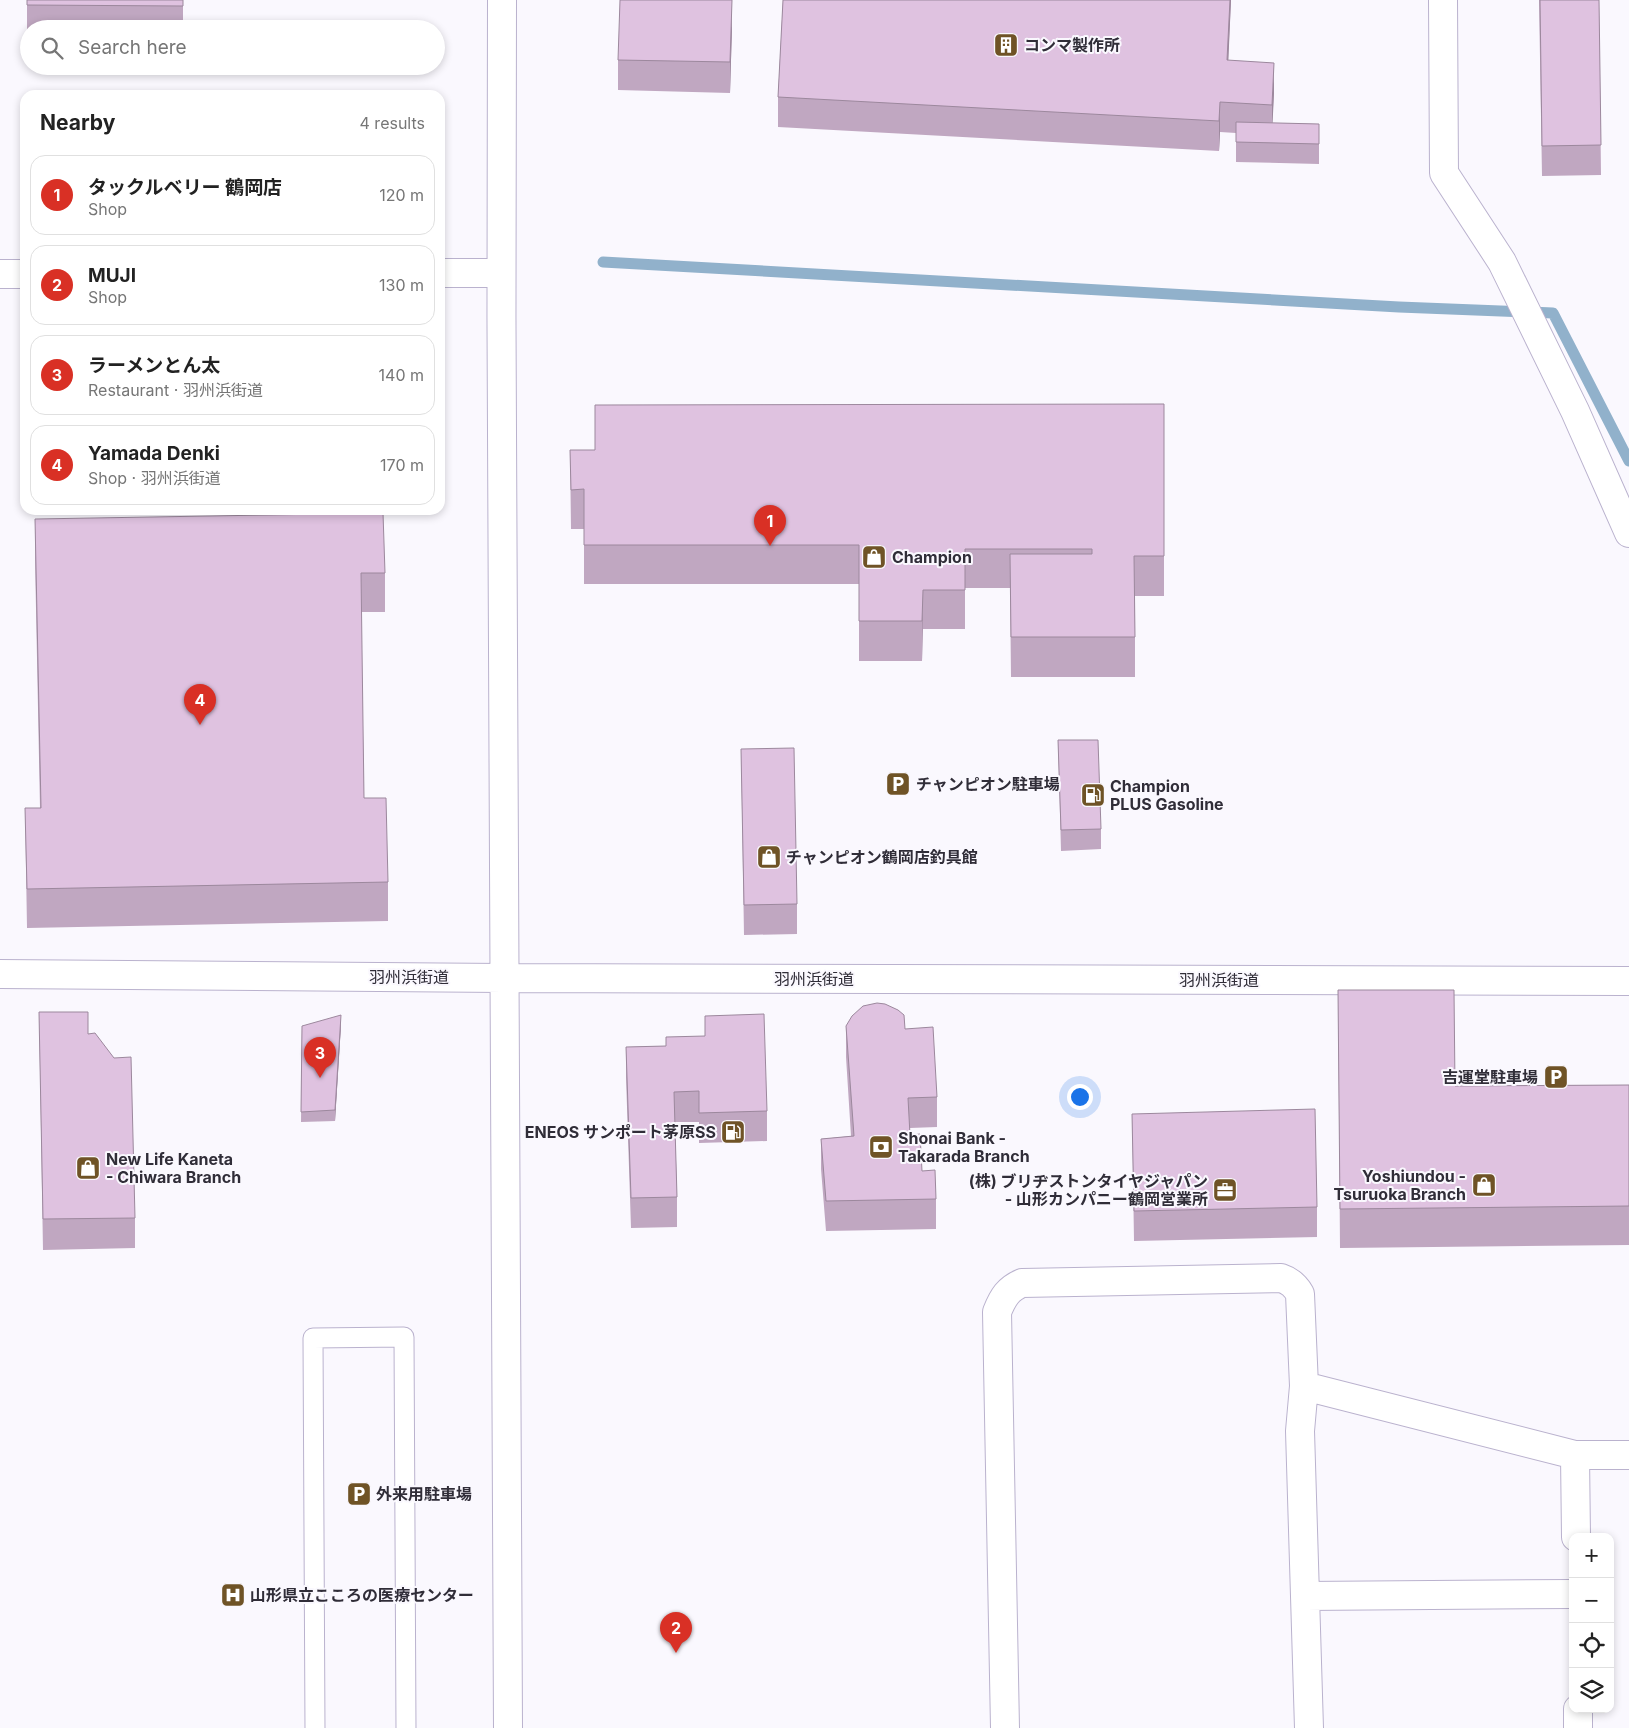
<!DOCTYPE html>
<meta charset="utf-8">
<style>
:root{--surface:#fff;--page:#f2f2f2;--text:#222;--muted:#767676;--line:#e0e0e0;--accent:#d93025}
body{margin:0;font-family:Inter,"Noto Sans JP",sans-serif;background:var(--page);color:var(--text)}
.controls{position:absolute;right:15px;bottom:15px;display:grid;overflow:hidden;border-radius:10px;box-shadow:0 2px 8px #0003}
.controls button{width:45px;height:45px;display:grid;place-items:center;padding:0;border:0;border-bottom:1px solid var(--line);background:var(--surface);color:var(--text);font:25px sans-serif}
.you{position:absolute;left:1079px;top:1096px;width:18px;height:18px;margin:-12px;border:4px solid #fff;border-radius:50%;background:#1a73e8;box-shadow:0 0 0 8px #1a73e833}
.badge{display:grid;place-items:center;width:32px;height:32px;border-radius:50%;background:var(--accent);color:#fff;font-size:16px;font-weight:700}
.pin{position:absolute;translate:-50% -41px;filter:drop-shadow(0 1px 2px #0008)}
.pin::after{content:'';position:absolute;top:26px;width:18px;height:15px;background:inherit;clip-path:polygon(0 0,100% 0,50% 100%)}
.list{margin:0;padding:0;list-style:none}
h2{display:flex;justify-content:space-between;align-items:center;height:65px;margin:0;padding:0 20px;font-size:21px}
h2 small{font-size:16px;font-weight:400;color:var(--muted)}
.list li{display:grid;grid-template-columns:32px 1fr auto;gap:15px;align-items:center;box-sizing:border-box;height:80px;margin:0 10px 10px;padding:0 10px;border:1px solid var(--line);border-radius:15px}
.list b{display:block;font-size:19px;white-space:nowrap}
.list p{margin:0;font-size:16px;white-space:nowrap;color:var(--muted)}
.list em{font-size:16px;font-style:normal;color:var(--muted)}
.icon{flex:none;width:28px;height:28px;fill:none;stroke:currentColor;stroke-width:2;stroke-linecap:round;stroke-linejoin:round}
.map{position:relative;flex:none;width:1629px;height:1728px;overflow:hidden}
.search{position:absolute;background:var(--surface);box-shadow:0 2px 8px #0003;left:20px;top:20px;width:425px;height:55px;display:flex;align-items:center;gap:12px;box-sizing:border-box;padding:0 18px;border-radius:28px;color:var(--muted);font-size:19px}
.panel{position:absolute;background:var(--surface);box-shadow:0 2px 8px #0003;left:20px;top:90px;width:425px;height:425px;border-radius:15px}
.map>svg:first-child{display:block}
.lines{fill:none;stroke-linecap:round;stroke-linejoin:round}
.stream{stroke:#91b1cb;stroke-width:11}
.lane-casing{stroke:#bab2ce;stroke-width:21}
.street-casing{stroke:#bab2ce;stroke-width:30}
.secondary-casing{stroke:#bab2ce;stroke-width:30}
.lane{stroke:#fff;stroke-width:19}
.street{stroke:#fff;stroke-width:28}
.secondary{stroke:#fff;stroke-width:28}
.wall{fill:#c0a7c1}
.shaded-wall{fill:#9c889d}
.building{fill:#dfc2e0;stroke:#9c889d}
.labels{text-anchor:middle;stroke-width:4;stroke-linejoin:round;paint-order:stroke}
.poi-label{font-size:16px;font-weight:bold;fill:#302d38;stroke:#faf8fe;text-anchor:start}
.street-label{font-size:16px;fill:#302d38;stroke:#faf8fe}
</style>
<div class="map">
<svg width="1629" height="1728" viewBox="0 0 1629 1728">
<rect width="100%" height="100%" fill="#faf8fe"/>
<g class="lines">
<path class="stream" d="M 603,262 L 1399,307 L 1553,313 L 1629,461"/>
<defs>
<path id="lane" d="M 315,1728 L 313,1338 L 404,1337 L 406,1728"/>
<path id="street" d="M 440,273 L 501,273
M 0,274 L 25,274
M 1304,1386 L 1575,1455 L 1629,1455
M 1575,1455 L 1576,1537
M 1305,1596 L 1573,1594
M 1578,1709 L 1578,1728
M 1005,1728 L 997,1312 C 1003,1297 1008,1289 1022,1283 L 1281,1278 C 1290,1281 1295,1285 1300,1294 L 1304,1386 L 1300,1431 L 1309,1728"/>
<path id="secondary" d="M 502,0 C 500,576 504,1152 508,1728
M 1443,0 L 1444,173 L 1502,262 L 1575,411 L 1629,533
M 0,974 L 503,978 L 1629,981"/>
</defs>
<use href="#lane" class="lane-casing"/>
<use href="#street" class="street-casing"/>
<use href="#secondary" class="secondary-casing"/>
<use href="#lane" class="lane"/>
<use href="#street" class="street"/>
<use href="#secondary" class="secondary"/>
</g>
<path class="wall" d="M 27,0 L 183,0 L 183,29 L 29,29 L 29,45 L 27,45 Z
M 783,0 L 1231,0 L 1228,61 L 1274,93 L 1272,123 L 1319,124 L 1319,164 L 1236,162 L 1236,133 L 1220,132 L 1219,151 L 778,127 L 778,97 Z
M 1539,0 L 1599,0 L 1601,175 L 1542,176 Z
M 732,27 L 730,93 L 618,90 L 618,60 Z
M 1164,404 L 1164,596 L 1135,596 L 1135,677 L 1011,677 L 1010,588 L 965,588 L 965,629 L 923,629 L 922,661 L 859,661 L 859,584 L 584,584 L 584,529 L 571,529 L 570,450 L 595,450 Z
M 35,519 L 385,573 L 385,612 L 361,612 L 364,798 L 388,882 L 388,921 L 27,928 L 25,808 L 40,808 L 35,559 Z
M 1058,740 L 1101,829 L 1101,849 L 1061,851 Z
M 741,749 L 797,904 L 797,934 L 744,935 Z
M 1338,990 L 1455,1086 L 1629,1085 L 1629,1245 L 1340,1248 Z
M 39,1012 L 88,1034 L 135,1218 L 135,1248 L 43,1250 Z
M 705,1016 L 767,1111 L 767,1141 L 699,1143 L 699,1122 L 675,1122 L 677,1197 L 677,1227 L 631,1228 L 626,1077 L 626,1047 L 666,1046 L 705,1036 Z
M 341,1025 L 335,1121 L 301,1122 L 302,1026 Z
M 846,1026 L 905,1029 L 937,1097 L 937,1127 L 910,1128 L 910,1135 L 922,1171 L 936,1199 L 936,1229 L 826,1231 L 821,1169 L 821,1139 L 851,1136 L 846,1057 Z
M 1132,1114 L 1317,1207 L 1317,1237 L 1134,1241 Z"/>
<path class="shaded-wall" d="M 732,0 L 732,27 L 730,93 L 730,62 Z
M 1230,0 L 1231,0 L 1227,91 L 1227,60 Z
M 1274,63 L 1274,93 L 1272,135 L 1272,105 Z
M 1220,102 L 1220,132 L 1219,151 L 1219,121 Z
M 923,590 L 922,661 L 922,621 Z
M 341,1015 L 341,1025 L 335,1121 L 335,1110 Z"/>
<path class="building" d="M 27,0 L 183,0 L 183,6 L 27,5 Z
M 620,0 L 732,0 L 730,62 L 618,60 Z
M 783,0 L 1230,0 L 1227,60 L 1274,63 L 1272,105 L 1220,102 L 1219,121 L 778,97 Z
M 1540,0 L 1599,0 L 1601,145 L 1542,146 Z
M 1236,122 L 1319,124 L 1319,144 L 1236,142 Z
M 1164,404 L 1164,556 L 1134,556 L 1135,637 L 1011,637 L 1010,554 L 1092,554 L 1092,549 L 965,549 L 965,590 L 923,590 L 922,621 L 859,621 L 859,545 L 584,545 L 584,489 L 571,490 L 570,450 L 595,450 L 595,405 Z
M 383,513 L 385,573 L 361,573 L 364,798 L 386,798 L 388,882 L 27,889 L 25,808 L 41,808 L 35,519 Z
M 1058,740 L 1098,740 L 1101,829 L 1061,830 Z
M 794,748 L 797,904 L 744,905 L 741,749 Z
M 1338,990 L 1454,990 L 1455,1086 L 1629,1085 L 1629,1206 L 1340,1209 Z
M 877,1003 L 885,1004 L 898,1010 L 904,1015 L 905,1029 L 933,1027 L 937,1097 L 908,1098 L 910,1135 L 920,1134 L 922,1171 L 935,1170 L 936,1199 L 826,1201 L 821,1139 L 854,1136 L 846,1026 L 852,1016 L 863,1006 Z
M 39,1012 L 88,1012 L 88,1034 L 95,1033 L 114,1058 L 131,1057 L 135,1218 L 43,1219 Z
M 764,1014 L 767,1111 L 699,1113 L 699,1091 L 674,1092 L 677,1197 L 631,1198 L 626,1047 L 666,1046 L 666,1037 L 705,1036 L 705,1016 Z
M 341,1015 L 335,1110 L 301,1112 L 302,1026 Z
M 1315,1109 L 1317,1207 L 1134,1211 L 1132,1114 Z"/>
<defs>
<symbol id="building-square" viewBox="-11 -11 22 22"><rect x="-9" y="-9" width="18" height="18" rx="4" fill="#6f5326" stroke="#faf8fe"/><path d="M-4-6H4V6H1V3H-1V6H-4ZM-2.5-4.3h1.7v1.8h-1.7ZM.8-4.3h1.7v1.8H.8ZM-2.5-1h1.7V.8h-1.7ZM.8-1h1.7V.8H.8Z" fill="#fff"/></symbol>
<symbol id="shop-square" viewBox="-11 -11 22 22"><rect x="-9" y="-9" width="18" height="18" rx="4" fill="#6f5326" stroke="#faf8fe"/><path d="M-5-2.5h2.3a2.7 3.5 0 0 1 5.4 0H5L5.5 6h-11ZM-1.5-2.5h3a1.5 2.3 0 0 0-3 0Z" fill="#fff"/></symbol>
<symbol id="parking-square" viewBox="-11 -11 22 22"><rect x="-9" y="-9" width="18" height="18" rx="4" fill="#6f5326" stroke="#faf8fe"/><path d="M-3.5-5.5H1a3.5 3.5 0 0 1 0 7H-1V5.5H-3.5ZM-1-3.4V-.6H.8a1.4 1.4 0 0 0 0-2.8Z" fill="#fff"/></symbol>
<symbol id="fuel-square" viewBox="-11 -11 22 22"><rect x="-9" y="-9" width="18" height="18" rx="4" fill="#6f5326" stroke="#faf8fe"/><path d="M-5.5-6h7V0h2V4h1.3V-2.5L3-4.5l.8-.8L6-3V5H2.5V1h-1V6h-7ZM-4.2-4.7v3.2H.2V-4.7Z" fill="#fff"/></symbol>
<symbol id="bank-square" viewBox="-11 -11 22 22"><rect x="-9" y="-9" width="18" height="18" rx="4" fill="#6f5326" stroke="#faf8fe"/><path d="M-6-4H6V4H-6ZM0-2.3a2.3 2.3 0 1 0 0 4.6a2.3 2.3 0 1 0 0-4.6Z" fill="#fff"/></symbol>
<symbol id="office-square" viewBox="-11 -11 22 22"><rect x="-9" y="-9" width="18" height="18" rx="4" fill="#6f5326" stroke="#faf8fe"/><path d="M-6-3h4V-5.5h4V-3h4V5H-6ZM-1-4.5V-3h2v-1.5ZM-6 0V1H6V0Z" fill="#fff"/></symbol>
<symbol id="hospital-square" viewBox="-11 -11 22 22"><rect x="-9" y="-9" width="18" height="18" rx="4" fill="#6f5326" stroke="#faf8fe"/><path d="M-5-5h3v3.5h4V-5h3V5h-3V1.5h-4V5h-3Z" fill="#fff"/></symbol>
</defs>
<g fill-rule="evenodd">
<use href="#building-square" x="992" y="31" width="28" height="28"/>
<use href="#shop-square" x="860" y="543" width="28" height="28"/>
<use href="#parking-square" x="884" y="770" width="28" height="28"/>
<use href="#fuel-square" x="1079" y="781" width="28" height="28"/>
<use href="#shop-square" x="755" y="843" width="28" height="28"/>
<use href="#parking-square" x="1542" y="1063" width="28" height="28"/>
<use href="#fuel-square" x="719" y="1118" width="28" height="28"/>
<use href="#bank-square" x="867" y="1133" width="28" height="28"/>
<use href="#shop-square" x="74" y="1154" width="28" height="28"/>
<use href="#shop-square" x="1470" y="1171" width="28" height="28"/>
<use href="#office-square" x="1211" y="1176" width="28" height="28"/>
<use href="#parking-square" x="345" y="1480" width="28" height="28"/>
<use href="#hospital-square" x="219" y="1581" width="28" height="28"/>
</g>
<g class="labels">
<g class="poi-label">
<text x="1024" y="51">コンマ製作所</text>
<text x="892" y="563">Champion</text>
<text x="916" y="790">チャンピオン駐車場</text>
<text x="1110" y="792">Champion<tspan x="1110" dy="18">PLUS Gasoline</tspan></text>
<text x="786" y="863">チャンピオン鶴岡店釣具館</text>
<text x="1538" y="1083" text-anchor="end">吉運堂駐車場</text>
<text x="716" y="1138" text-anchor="end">ENEOS サンポート茅原SS</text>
<text x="898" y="1144">Shonai Bank -<tspan x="898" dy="18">Takarada Branch</tspan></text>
<text x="106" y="1165">New Life Kaneta<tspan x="106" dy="18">- Chiwara Branch</tspan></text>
<text x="1466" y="1182" text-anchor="end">Yoshiundou -<tspan x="1466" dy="18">Tsuruoka Branch</tspan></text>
<text x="1208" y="1187" text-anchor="end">(株) ブリヂストンタイヤジャパン<tspan x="1208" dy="18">- 山形カンパニー鶴岡営業所</tspan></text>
<text x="376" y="1500">外来用駐車場</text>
<text x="250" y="1601">山形県立こころの医療センター</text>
</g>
<g class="street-label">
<text x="409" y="983">羽州浜街道</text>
<text x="814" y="985">羽州浜街道</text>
<text x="1219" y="986">羽州浜街道</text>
</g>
</g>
</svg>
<div class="controls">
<button>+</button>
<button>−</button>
<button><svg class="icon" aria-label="locate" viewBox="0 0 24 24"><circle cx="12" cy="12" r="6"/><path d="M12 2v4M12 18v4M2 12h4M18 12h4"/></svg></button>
<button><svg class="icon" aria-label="layers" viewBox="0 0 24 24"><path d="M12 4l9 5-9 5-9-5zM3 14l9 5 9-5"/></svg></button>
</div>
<div class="you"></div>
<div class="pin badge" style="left:770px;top:546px">1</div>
<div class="pin badge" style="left:676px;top:1653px">2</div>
<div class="pin badge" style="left:320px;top:1078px">3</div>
<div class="pin badge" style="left:200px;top:725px">4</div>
<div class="search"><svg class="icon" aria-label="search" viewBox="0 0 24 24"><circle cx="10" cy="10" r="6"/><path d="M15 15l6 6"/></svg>Search here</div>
<section class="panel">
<h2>Nearby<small>4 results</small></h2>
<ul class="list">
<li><span class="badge">1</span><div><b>タックルベリー 鶴岡店</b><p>Shop</p></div><em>120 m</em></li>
<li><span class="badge">2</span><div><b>MUJI</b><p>Shop</p></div><em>130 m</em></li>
<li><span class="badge">3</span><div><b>ラーメンとん太</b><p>Restaurant · 羽州浜街道</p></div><em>140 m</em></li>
<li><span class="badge">4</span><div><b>Yamada Denki</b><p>Shop · 羽州浜街道</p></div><em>170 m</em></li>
</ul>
</section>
</div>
